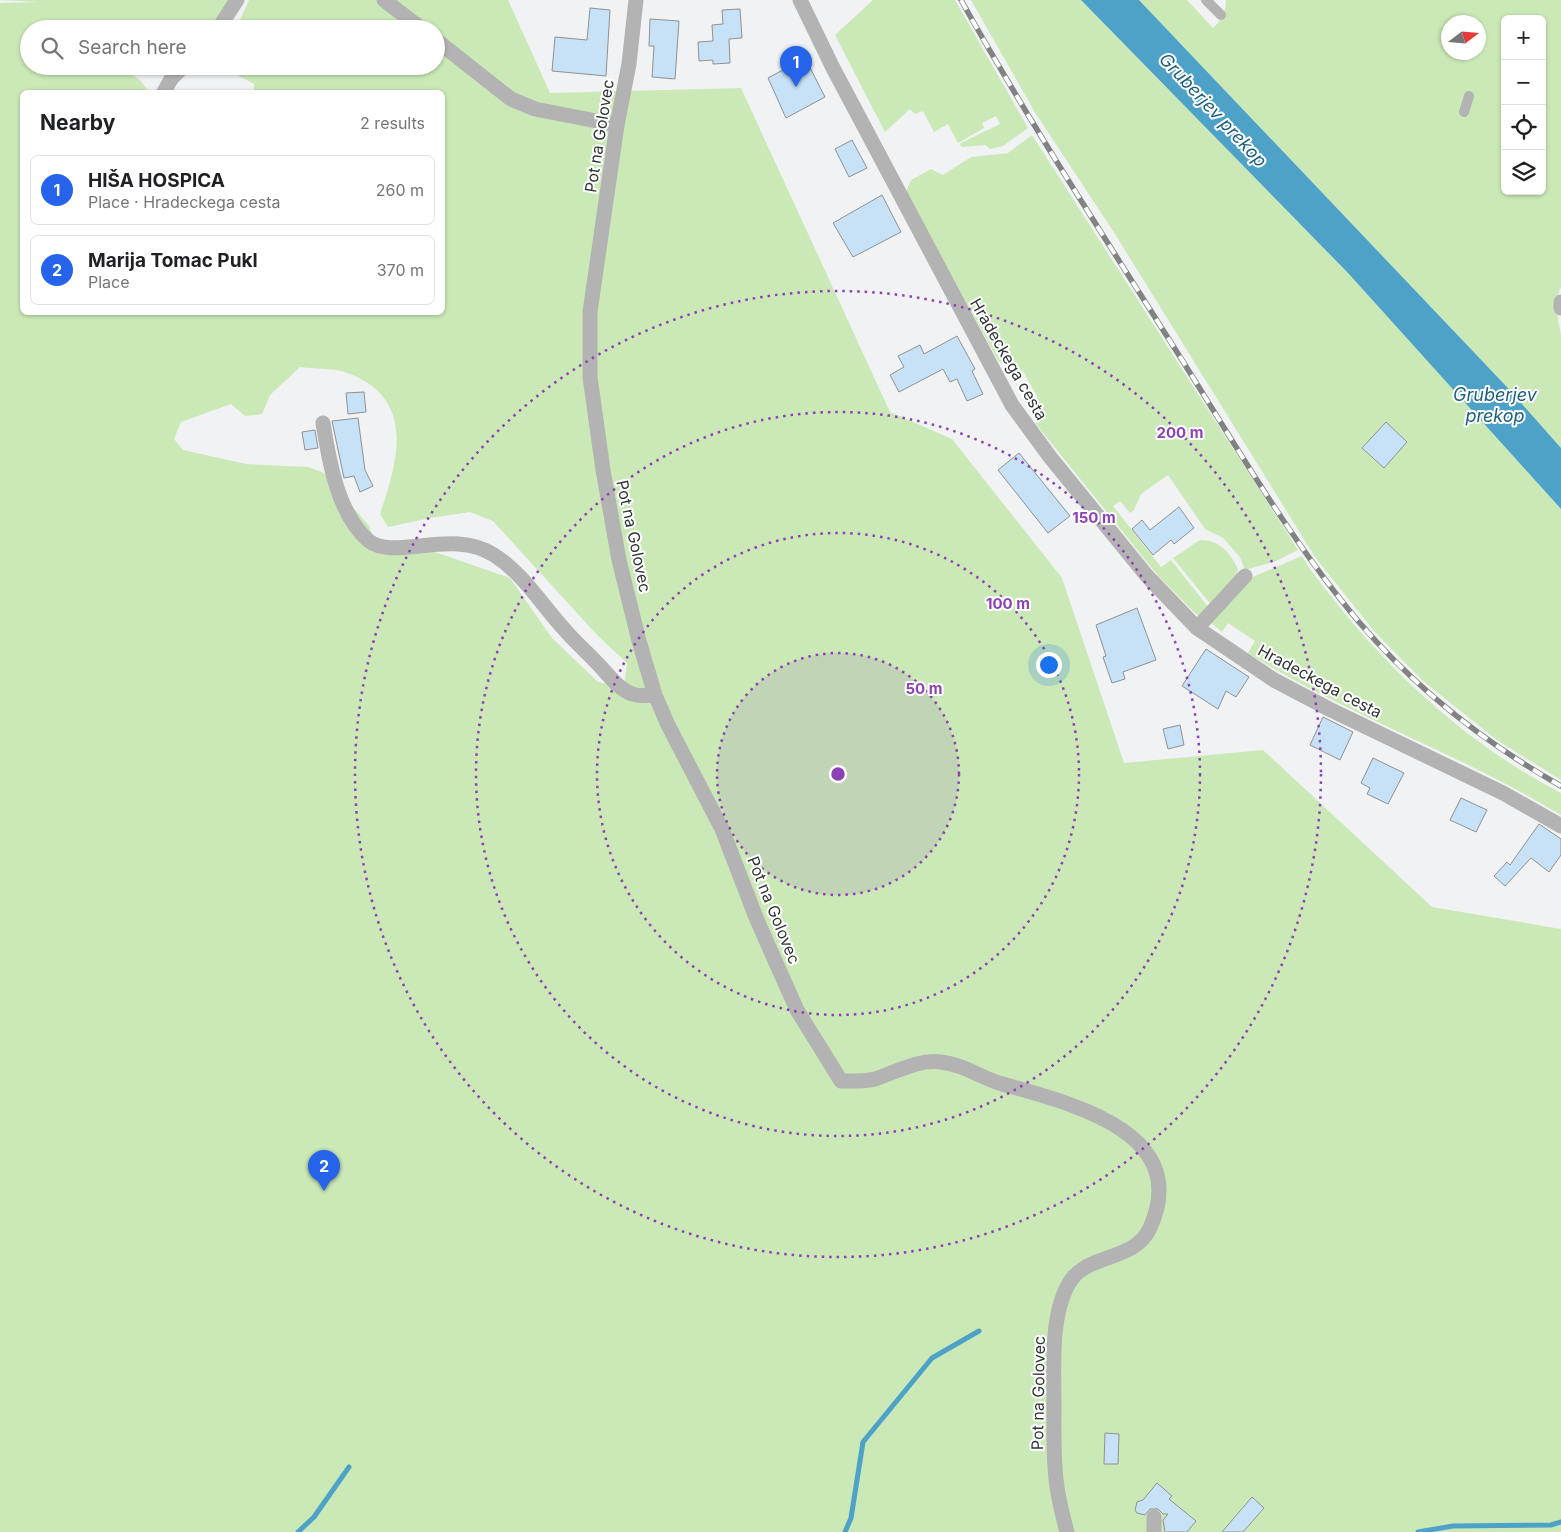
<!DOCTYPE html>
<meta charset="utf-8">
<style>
:root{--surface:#fff;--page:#f2f2f2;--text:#202124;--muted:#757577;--line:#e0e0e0;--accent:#2563eb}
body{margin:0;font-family:Inter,sans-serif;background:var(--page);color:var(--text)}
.controls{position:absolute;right:15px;top:15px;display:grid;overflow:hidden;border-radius:8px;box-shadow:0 1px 4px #0004}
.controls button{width:45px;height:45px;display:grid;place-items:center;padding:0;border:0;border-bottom:1px solid var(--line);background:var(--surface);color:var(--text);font:25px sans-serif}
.compass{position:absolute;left:1441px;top:15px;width:45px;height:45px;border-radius:50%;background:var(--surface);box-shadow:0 1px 4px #0004;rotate:74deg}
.you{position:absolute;left:1048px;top:664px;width:18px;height:18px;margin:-12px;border:4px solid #fff;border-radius:50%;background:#1a73e8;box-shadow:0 0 0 8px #1a73e833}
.badge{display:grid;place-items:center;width:32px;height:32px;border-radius:50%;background:var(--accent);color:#fff;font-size:16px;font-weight:700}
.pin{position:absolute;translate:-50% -41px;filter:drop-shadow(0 1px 2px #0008)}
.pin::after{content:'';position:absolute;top:26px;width:18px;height:15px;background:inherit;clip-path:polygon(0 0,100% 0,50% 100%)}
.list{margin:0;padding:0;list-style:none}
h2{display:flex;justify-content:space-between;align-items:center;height:65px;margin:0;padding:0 20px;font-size:21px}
h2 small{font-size:16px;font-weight:400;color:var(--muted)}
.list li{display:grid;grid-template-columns:32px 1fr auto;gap:15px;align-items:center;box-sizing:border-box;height:70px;margin:0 10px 10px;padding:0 10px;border:1px solid var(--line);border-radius:8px}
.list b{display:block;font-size:19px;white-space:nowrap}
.list p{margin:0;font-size:16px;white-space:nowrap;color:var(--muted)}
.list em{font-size:16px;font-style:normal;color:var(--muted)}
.icon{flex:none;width:28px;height:28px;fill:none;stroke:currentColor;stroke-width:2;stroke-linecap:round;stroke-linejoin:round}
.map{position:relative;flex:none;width:1561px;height:1532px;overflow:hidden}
.search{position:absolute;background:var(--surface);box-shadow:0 1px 4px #0004;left:20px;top:20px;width:425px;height:55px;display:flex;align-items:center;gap:12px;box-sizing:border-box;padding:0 18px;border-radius:28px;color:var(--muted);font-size:19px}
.panel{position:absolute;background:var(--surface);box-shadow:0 1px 4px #0004;left:20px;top:90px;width:425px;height:225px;border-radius:8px}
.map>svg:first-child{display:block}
.green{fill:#cae9b7;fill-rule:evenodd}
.water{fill:#4ea2c8}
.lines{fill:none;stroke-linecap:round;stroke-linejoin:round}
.stream{stroke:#4ea2c8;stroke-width:5}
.building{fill:#c7e2f6;stroke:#909192}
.service{stroke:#b4b3b3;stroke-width:10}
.pedestrian{stroke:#b4b3b3;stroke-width:15}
.minor{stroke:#b4b3b3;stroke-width:15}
.tertiary{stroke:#b4b3b3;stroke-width:15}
.rail-casing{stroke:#818383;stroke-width:5.5}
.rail{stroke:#feffff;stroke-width:4;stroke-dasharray:11;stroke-linecap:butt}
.ring{fill:none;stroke:#8e41b2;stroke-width:2.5;stroke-dasharray:2.5 5}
.labels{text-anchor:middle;stroke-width:4;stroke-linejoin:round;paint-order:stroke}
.street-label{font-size:16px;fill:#323333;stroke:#feffff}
.water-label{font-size:18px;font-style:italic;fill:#1f5f7b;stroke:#feffff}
.centre{fill:#8e41b2;stroke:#feffff;stroke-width:2.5}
.ring-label{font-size:15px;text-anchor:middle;font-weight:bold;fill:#8e41b2;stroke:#feffff;stroke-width:4;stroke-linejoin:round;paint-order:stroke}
</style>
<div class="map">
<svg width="1561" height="1532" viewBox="0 0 1561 1532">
<rect width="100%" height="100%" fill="#f0f2f3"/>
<path class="green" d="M 0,0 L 232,0 L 219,20 L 192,22 L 188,29 L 29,29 L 29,66 L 131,66 L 126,71 L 140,80 L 149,92 L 22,92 L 22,312 L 442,312 L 442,92 L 254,92 L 254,84 L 221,66 L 436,66 L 436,29 L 236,29 L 249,0 L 508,0 L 550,93 L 741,88 L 890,412 L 952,439 L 1062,578 L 1124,763 L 1263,750 L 1432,907 L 1561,929 L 1561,1532 L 0,1532 L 0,3 L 39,2 ZM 300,367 C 314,369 332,368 345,372 C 416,397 399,458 380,514 L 388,527 L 430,518 L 470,512 L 493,521 L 598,636 L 627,663 L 624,686 L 598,682 L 552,638 L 510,578 L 426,549 L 378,552 L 369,526 L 324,473 L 308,467 L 246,464 L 183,450 L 174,439 L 181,422 L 231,404 L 245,416 L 262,414 L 270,395 Z
M 873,0 L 955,0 L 1028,128 L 1003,146 L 990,149 L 985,145 L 962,147 L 959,144 L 1000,124 L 996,116 L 982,123 L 984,128 L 958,143 L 948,124 L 934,132 L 923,111 L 915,114 L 910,109 L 885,132 L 835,35 Z
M 971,0 L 1081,0 L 1348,273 L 1561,509 L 1561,780 L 1497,740 L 1423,681 L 1374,631 L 1315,557 L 1115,234 L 1036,114 Z
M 1139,0 L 1187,0 L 1213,28 C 1222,20 1226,11 1226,0 L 1561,0 L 1561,287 L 1555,303 L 1561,335 L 1561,448 L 1506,386 ZM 1505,19 L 1542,19 L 1542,191 L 1505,191 ZM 1448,22 L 1478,22 L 1478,52 L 1448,52 Z
M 1032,135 L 1298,550 L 1276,561 L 1245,570 L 1240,557 L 1223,538 L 1205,529 L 1168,475 L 1141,494 L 1134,510 L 1130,513 L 1120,501 L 1113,506 L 1161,567 L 1171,560 L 1209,608 L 1200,616 L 1197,615 L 1159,577 L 1036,424 L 1037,396 L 1023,371 L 999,362 L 906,192 L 911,180 L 931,169 L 943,175 L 971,157 L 1008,153 Z
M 1200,540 C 1219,540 1230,552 1238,569 L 1237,577 L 1212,606 L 1173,558 Z
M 1302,556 C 1310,571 1321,583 1331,596 C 1392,675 1472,747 1561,793 L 1561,815 C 1461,754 1348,716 1248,653 L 1255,641 L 1228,623 L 1222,632 L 1210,622 L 1246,580 Z"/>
<path class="water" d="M 1081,0 L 1139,0 L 1506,386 L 1561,448 L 1561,509 L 1348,273 Z"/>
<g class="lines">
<path class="stream" d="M 298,1532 L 314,1517 L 349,1467
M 845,1532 L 851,1518 L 863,1442 L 932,1358 L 979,1331
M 1418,1532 L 1453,1526 L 1551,1525 L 1561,1522"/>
</g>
<path class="building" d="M 590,8 L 610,10 L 606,76 L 552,71 L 555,37 L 587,40 Z
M 740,9 L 742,38 L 729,39 L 730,63 L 713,64 L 713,60 L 699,61 L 698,42 L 713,41 L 712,25 L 723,24 L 722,10 Z
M 650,19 L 679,21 L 675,79 L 652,77 L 654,46 L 649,46 Z
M 805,58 L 825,97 L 786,118 L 768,78 Z
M 852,140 L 867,168 L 849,177 L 835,149 Z
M 882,195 L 901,232 L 853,257 L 833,223 Z
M 957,336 L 975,369 L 972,371 L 983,394 L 967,401 L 957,379 L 950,382 L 943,369 L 899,392 L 890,375 L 904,367 L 898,356 L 920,345 L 924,354 Z
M 364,392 L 366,412 L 348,414 L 346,393 Z
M 358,418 L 365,470 L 373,486 L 360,492 L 354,476 L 344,478 L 332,421 Z
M 1386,422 L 1407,442 L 1384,468 L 1362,448 Z
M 315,430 L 318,448 L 305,450 L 302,432 Z
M 1019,453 L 1070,516 L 1048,533 L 998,470 Z
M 1179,507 L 1194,528 L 1174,544 L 1171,540 L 1153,555 L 1132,529 L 1142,520 L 1150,530 Z
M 1137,608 L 1156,660 L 1123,672 L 1125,679 L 1112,683 L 1103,657 L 1106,656 L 1096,625 Z
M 1206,649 L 1249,677 L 1236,697 L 1226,691 L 1218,709 L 1182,686 Z
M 1323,717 L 1353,732 L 1340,760 L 1310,745 Z
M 1180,725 L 1184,745 L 1168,749 L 1163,729 Z
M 1373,758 L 1404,773 L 1388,804 L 1367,794 L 1370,788 L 1361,783 Z
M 1461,798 L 1487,810 L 1476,832 L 1450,820 Z
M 1539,824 L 1561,839 L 1561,855 L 1549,872 L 1531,858 L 1505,886 L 1494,876 L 1507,862 L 1510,865 Z
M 1105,1433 L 1119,1434 L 1118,1464 L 1104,1464 Z
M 1157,1483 L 1172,1496 L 1169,1499 L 1196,1521 L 1187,1532 L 1165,1532 L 1163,1520 L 1168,1514 L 1163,1514 L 1158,1509 L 1150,1509 L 1145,1515 L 1137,1513 L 1135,1510 L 1137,1502 L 1143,1500 Z
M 1252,1497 L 1264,1508 L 1243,1532 L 1222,1532 Z"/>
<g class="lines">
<path class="service" d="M 1206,0 L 1221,15
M 1464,112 L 1469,96"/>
<path class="pedestrian" d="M 1561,302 L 1561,308"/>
<path class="minor" d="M 384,0 L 422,29
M 636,0 L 629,64 L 617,125 L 590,312 L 590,377 L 603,470 L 619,560 L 639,641 L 655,695 L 668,725 L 722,829 L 757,920 L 797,1010 L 841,1081 C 851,1081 865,1082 875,1079 C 896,1072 918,1059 941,1062 C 965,1065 979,1077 999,1083 C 1065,1102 1194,1130 1150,1228 C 1134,1263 1085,1252 1068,1285 C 1050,1318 1054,1370 1054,1406 C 1054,1433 1053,1460 1057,1487 C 1059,1502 1063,1517 1067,1532
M 218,29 L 237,0
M 436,40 L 511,99 L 535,109 L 617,125
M 164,92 L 171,79 L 184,66
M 323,423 C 329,461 338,515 369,541 C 394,561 453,528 494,555 C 523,573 541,604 564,629 C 575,642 587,652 598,664 C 609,675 620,692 636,695 C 642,696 649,695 655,695
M 1197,628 L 1245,576
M 1154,1532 L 1154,1517"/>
<path class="tertiary" d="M 800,0 L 833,68 L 1012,405 L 1050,457 L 1147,576 L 1197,628 L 1274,680 L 1329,709 L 1503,793 L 1561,826"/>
<defs>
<path id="rail" d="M 961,0 C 1024,113 1094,221 1163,330 C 1226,428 1284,533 1359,622 C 1416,689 1485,743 1561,786"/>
</defs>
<use href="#rail" class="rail-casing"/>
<use href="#rail" class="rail"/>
</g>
<circle cx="838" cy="774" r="121" fill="#8e41b2" fill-opacity=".12"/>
<g class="ring">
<circle cx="838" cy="774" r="121"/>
<circle cx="838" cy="774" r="241"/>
<circle cx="838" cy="774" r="362"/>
<circle cx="838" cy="774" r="483"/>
</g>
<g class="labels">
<g class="street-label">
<text transform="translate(599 136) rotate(-81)" y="6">Pot na Golovec</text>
<text transform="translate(1009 359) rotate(60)" y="6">Hradeckega cesta</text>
<text transform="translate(634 536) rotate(78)" y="6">Pot na Golovec</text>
<text transform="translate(1320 681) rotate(28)" y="6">Hradeckega cesta</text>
<text transform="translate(774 910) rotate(68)" y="6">Pot na Golovec</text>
<text transform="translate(1038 1393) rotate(-89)" y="6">Pot na Golovec</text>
</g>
<g class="water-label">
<text transform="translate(1213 110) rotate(47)" y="6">Gruberjev prekop</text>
<text x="1495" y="401">Gruberjev<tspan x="1495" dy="21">prekop</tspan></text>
</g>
</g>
<circle cx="838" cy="774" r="8" class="centre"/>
<g class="ring-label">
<text x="1180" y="438">200 m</text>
<text x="1094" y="523">150 m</text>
<text x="1008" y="609">100 m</text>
<text x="924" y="694">50 m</text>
</g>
</svg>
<div class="controls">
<button>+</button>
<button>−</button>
<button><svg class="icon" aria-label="locate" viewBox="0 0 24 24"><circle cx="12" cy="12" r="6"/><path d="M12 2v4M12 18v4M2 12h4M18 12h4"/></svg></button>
<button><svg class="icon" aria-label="layers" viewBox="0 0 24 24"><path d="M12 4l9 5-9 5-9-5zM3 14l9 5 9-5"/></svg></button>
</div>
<svg class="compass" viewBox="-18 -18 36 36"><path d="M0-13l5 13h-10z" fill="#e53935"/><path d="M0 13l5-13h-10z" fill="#757577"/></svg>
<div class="you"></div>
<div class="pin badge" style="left:796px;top:87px">1</div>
<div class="pin badge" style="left:324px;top:1191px">2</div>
<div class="search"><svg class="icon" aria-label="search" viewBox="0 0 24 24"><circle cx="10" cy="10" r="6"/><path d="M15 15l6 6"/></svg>Search here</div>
<section class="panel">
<h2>Nearby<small>2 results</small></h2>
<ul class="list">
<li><span class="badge">1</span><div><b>HIŠA HOSPICA</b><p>Place · Hradeckega cesta</p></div><em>260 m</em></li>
<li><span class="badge">2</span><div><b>Marija Tomac Pukl</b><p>Place</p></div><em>370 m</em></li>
</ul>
</section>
</div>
